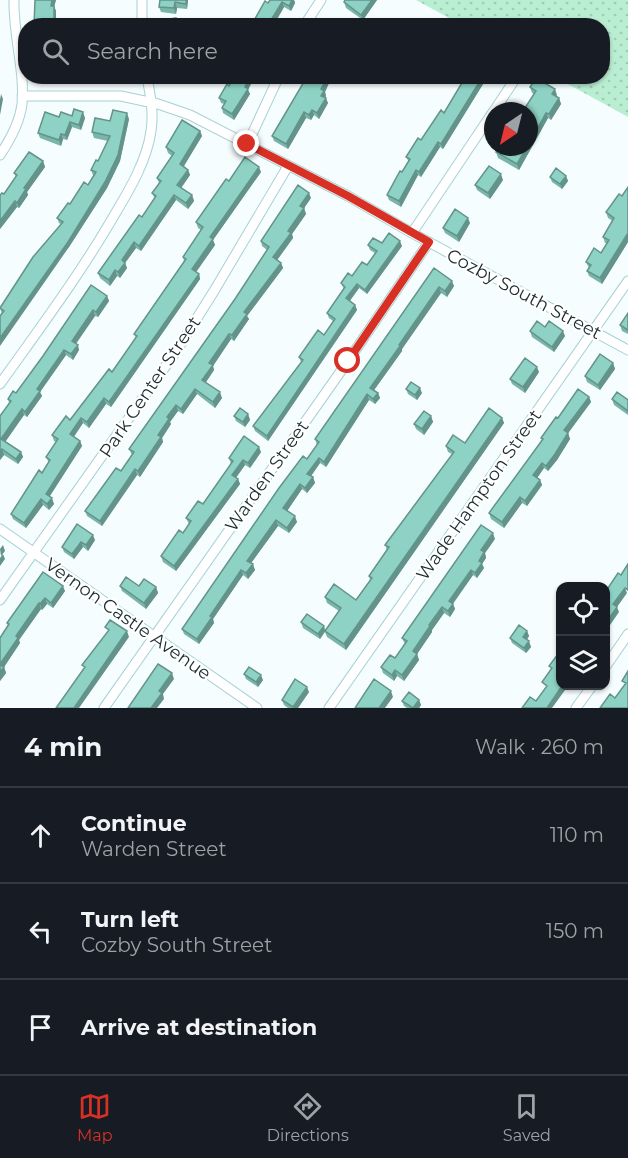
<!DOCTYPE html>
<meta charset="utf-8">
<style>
:root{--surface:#171b24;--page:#242831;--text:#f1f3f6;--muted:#9ea1a6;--line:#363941;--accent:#d93025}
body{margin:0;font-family:Montserrat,sans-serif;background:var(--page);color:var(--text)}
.controls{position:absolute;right:18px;bottom:18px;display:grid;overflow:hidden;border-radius:12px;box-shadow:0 2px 4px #0004}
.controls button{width:54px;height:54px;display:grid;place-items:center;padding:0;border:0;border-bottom:2px solid var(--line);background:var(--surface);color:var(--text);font:30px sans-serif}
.compass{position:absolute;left:484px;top:102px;width:54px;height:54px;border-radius:50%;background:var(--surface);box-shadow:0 2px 4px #0004;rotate:215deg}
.stop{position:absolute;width:18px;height:18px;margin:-14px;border:4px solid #d93025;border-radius:50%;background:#fff}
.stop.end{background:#d93025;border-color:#fff;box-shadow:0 2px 6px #0008}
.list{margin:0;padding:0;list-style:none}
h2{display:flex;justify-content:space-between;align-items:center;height:78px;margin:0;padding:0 24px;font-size:26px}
h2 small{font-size:20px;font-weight:400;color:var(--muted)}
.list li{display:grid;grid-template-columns:39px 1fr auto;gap:18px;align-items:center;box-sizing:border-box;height:96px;padding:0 24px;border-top:2px solid var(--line)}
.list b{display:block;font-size:22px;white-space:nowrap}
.list p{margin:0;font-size:20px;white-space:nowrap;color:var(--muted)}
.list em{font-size:20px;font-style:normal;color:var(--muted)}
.icon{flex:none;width:33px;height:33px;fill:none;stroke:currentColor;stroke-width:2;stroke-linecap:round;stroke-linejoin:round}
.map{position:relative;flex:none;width:628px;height:708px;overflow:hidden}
.search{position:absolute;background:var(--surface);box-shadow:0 2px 4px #0004;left:18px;right:18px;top:18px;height:66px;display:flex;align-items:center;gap:15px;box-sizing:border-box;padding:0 21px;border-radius:24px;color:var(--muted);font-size:22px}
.sheet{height:366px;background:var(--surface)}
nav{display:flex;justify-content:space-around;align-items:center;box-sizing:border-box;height:84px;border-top:2px solid var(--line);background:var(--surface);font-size:16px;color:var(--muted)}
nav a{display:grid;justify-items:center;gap:3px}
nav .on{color:var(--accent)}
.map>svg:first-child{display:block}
.grass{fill:url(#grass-dots)}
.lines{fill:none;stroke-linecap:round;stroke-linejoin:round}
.minor-casing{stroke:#a6d1d4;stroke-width:11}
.minor{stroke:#fff;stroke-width:9}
.wall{fill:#7ab5a9}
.shaded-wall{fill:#63938a}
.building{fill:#8ed2c5;stroke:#63938a;stroke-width:1.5}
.route{stroke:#d93025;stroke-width:8}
.labels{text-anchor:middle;stroke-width:4.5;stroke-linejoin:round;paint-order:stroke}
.street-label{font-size:18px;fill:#1b2d2e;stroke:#fff}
</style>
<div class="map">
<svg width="628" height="708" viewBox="0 0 628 708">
<defs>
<pattern id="grass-dots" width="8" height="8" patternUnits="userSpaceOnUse" patternTransform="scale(1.5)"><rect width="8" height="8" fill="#baeed2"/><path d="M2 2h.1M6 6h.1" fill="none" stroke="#9fccb5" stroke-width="1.8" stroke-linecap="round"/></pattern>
</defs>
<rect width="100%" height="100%" fill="#f5fdfe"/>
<path class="grass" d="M 416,0 L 628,0 L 628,117 L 555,77 L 602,76 L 602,26 L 462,25 Z"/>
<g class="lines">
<defs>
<path id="minor" d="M 142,26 L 142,0
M 304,26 L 321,0
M 22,96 L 121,96 L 158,104 L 190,115 L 348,196 L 412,233 L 628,350
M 494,111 L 517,76
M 247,145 L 279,76
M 0,155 C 10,140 20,122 22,104 C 25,69 13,35 14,0
M 412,233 L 493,112
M 0,384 C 40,328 81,273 115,214 C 130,189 147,160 151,131 C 154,112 150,95 147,76
M 0,529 L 257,708
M 0,600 L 177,350 L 214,291 L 288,166
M 606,666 L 628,634
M 104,708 L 348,361 L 429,242
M 329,708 L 628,281
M 576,708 L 592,686"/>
</defs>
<use href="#minor" class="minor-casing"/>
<use href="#minor" class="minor"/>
</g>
<path class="wall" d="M 35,0 L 56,0 L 54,6 L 56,11 L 56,26 L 34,26 Z
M 160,0 L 188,0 L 187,9 L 177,8 L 176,14 L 161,12 L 159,7 Z
M 270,0 L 294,0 L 295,3 L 291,11 L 284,7 L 275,23 L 251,26 Z
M 377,0 L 363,20 L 346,8 L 344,2 Z
M 94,76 L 123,76 L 109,79 L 109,82 L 95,78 Z
M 169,76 L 195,76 L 194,84 L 170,82 Z
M 314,76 L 332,76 L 325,92 L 326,96 L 325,98 L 328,103 L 319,119 L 314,115 L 311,120 L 306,118 L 288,149 L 274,141 L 272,136 L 311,83 Z
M 466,76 L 488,76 L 443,149 L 440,147 L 421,177 L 418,175 L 401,207 L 389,200 L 387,195 L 409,162 L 406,157 L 444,113 Z
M 229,86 L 248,90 L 250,94 L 234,120 L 223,113 L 222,108 L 224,104 L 221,103 L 219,98 Z
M 530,87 L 557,95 L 555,96 L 559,98 L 561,104 L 551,120 L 548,118 L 519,170 L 498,158 L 496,152 L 534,94 L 532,93 Z
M 59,117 L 85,118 L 81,130 L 72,127 L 67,140 L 63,139 L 61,146 L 40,138 L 38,133 Z
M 129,119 L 120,161 L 107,188 L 69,247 L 2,314 L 0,308 L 61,224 L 59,223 L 57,218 L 88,185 L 94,176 L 93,175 L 91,170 L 98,161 L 108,141 L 94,138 L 92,132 L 110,121 Z
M 200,131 L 202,136 L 184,166 L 188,170 L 190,175 L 181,188 L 192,195 L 194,201 L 188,209 L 176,200 L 141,251 L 136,248 L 125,263 L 127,268 L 120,278 L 117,276 L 110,286 L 100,278 L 98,273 L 142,217 L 155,199 L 152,193 L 159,183 L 157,178 L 172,156 L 168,153 L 166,147 Z
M 43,161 L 45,167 L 27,192 L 28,195 L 19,208 L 17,207 L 0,229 L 0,195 L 4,194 L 16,177 L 14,173 Z
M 261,172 L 213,240 L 215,245 L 196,272 L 199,274 L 200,279 L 111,407 L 106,404 L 89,428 L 83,423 L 74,437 L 80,441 L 82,446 L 49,497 L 54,504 L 49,510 L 43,505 L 26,528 L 13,519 L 11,514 L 49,463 L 46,457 L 56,442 L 54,441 L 52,435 L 70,420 L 112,372 L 136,338 L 134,334 L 184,261 L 183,257 L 201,230 L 198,228 L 196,222 L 229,181 Z
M 566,176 L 568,181 L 562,189 L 552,182 L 550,177 Z
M 503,180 L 490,199 L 477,190 L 475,185 Z
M 628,187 L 628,242 L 602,284 L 589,276 L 587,271 L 589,268 L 586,262 L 601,253 L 607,243 L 605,243 L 603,237 L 613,221 L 608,218 L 606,212 L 622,196 Z
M 311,198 L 304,208 L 306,214 L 292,234 L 293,238 L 277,260 L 281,263 L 283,268 L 247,316 L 249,319 L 234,341 L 231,339 L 213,366 L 214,370 L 206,382 L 222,398 L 215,408 L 197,394 L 183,414 L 178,411 L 170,422 L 171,424 L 162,438 L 163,442 L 140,477 L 137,475 L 102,526 L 87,516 L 85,511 L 121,471 L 132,455 L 129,449 L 235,299 L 267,250 L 262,246 L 261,241 Z
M 470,223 L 459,242 L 445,233 L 443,228 Z
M 382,243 L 402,246 L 367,294 L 359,288 L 350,301 L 355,305 L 357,310 L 268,441 L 255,431 L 253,426 L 301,362 L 299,357 L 324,335 L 333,321 L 329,318 L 327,313 L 344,289 L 341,283 L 367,265 L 375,253 L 370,250 L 368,245 Z
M 434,268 L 454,286 L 447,297 L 441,293 L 402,349 L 402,351 L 374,390 L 378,393 L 380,398 L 375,404 L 369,400 L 326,467 L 320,463 L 311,476 L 313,477 L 315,483 L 307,493 L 302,489 L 287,511 L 297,522 L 289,533 L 278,526 L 251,563 L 255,570 L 248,579 L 243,575 L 213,619 L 214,623 L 199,644 L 184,634 L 182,629 L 317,445 L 315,439 Z
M 107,296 L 109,301 L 98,317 L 95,316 L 76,344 L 79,350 L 73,360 L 66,355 L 40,392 L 42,396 L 27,417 L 24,415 L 5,442 L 21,452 L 23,457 L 18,464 L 4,455 L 0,460 L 0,416 L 9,403 L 8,399 L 16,393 Z
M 628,313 L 628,334 L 622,331 L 620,325 Z
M 545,327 L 565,336 L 554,352 L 532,337 L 530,331 Z
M 613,363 L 615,369 L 600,390 L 587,382 L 585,376 Z
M 539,372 L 525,393 L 512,384 L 510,379 Z
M 406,389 L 422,393 L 417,400 L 408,394 Z
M 589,397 L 591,402 L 568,433 L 570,439 L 557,460 L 548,471 L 544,468 L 537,478 L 540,480 L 542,485 L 527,506 L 522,503 L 504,528 L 491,519 L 489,513 L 542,441 L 541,438 L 558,418 Z
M 612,399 L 628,400 L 628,415 L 614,405 Z
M 248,414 L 250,420 L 245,427 L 236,421 L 234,416 Z
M 431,416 L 433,422 L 424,435 L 416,429 L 414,424 Z
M 502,418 L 504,423 L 346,650 L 327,637 L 325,632 L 320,639 L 303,628 L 301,622 L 324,626 L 325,630 L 339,611 L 327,603 L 325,597 L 356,600 L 370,580 L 369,576 L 387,550 L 385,545 L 452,454 L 448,452 L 446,446 L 465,443 Z
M 261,452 L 250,468 L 245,465 L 236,478 L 238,479 L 240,484 L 176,571 L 163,562 L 161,556 L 183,533 L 189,524 L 186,518 L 203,504 L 231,464 L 229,458 Z
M 77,524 L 95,540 L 88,551 L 83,547 L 74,559 L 64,552 L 62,547 Z
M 495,539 L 485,553 L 486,558 L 482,564 L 484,568 L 477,578 L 473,575 L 453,604 L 455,609 L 450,617 L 444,613 L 432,630 L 432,632 L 417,654 L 419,660 L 404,681 L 397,676 L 394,681 L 383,673 L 381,667 L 395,658 L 405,644 L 402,638 Z
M 43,572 L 65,591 L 53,608 L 47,604 L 42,610 L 41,609 L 19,640 L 20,643 L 4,667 L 6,673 L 0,681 L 0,638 L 8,626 L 7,623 Z
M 120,586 L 156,587 L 158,593 L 146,609 L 122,591 Z
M 527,631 L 529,636 L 527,640 L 531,647 L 526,653 L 512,643 L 510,638 Z
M 244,674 L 263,680 L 258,687 L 246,679 Z
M 309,692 L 298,708 L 288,708 L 284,705 L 282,700 Z
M 419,700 L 421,705 L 419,708 L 407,708 L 404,706 L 402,701 Z"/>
<path class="shaded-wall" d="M 52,0 L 56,0 L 53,11 L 51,6 Z
M 186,0 L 188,0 L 187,9 L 186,4 Z
M 292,0 L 294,0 L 295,3 L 291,11 L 289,6 Z
M 372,0 L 377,0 L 363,20 L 361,15 Z
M 175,2 L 177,8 L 176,14 L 174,8 Z
M 282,2 L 284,7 L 273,26 L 271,20 Z
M 54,6 L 56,11 L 56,26 L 54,21 Z
M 250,76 L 255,76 L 248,90 L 250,94 L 234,120 L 232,114 Z
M 328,76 L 332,76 L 325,92 L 326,96 L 323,101 L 321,96 L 321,89 Z
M 483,76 L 488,76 L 443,149 L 441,144 Z
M 555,89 L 557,95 L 554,99 L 552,94 Z
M 1,94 L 3,99 L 0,115 L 0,100 Z
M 326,98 L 328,103 L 319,119 L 317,113 Z
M 559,98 L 561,104 L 551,120 L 549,114 Z
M 312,110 L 314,115 L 311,120 L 309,115 Z
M 83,112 L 85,118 L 81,130 L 79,125 Z
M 304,112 L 306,118 L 288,149 L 286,144 Z
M 127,113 L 129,119 L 120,161 L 107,188 L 69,247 L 0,346 L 0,338 L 68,242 Z
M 546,113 L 548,118 L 519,170 L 517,164 L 527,147 L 529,147 L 529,144 Z
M 70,122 L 72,127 L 67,140 L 65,135 Z
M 200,131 L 202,136 L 182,169 L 180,164 Z
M 61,134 L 63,139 L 61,146 L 59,140 Z
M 438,142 L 440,147 L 421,177 L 419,172 Z
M 43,161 L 45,167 L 27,192 L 28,195 L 19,208 L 17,203 L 24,188 Z
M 259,167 L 261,172 L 213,240 L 215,245 L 194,275 L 192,269 L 210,237 Z
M 188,170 L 190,175 L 179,191 L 177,185 Z
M 416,170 L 418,175 L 401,207 L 399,201 Z
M 501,174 L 503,180 L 490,199 L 488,193 Z
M 566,176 L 568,181 L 562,189 L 560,184 Z
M 309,193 L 311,198 L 302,211 L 300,206 Z
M 174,195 L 176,200 L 141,251 L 139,246 Z
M 192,195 L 194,201 L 188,209 L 186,203 Z
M 15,201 L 17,207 L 0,229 L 0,221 Z
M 304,208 L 306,214 L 292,234 L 293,238 L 275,263 L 273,257 L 288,231 Z
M 468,218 L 470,223 L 459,242 L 457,236 Z
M 628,233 L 628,242 L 602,284 L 600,278 Z
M 400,241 L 402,246 L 367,294 L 365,290 Z
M 134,242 L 136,248 L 125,263 L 127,268 L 120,278 L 118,272 L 122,260 Z
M 281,263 L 283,268 L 247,316 L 249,319 L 234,341 L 232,335 L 244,312 Z
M 115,270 L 117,276 L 110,286 L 109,280 Z
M 199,274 L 200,279 L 111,407 L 109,402 Z
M 452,281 L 454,286 L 447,297 L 445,291 Z
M 357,284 L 359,288 L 348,303 L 346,298 Z
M 439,287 L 441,293 L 402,349 L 402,351 L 372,393 L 370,388 Z
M 107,296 L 109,301 L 98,317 L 96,312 Z
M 355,305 L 357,310 L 268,441 L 267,436 Z
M 93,310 L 95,316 L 74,346 L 72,341 Z
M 563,331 L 565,336 L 554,352 L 552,347 Z
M 229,334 L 231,339 L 213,366 L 214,370 L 204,385 L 202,380 L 209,363 Z
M 78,345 L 79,350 L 73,360 L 71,354 Z
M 64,350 L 66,355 L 40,392 L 42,396 L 27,417 L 25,412 L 37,389 Z
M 613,363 L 615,369 L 600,390 L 598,385 Z
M 537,367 L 539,372 L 525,393 L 523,387 Z
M 420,388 L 422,393 L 417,400 L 415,395 Z
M 195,389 L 197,394 L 183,414 L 181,409 Z
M 220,392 L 222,398 L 215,408 L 213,402 Z
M 378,393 L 380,398 L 375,404 L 373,399 Z
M 367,394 L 369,400 L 326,467 L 324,462 Z
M 589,397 L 591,402 L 566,436 L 564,430 Z
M 104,398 L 106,404 L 89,428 L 87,422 Z
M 176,405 L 178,411 L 170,422 L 171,424 L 162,438 L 163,442 L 140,477 L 138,471 L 167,417 Z
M 22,409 L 24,415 L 3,445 L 1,439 Z
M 248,414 L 250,420 L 245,427 L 243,422 Z
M 431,416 L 433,422 L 424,435 L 422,429 Z
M 81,418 L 83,423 L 72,439 L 70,434 Z
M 502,418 L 504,423 L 346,650 L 344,644 Z
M 568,433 L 570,439 L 557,460 L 548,471 L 546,466 Z
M 80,441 L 82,446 L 48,499 L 46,494 Z
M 259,447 L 261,452 L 250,468 L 248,463 Z
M 2,449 L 4,455 L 0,460 L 0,452 Z
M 21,452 L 23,457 L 18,464 L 16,459 Z
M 319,458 L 320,463 L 309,479 L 307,474 Z
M 243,460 L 245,465 L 234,480 L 232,475 Z
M 542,463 L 544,468 L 535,481 L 533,475 Z
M 135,469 L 137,475 L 102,526 L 100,521 Z
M 313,477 L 315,483 L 307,493 L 305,488 Z
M 238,479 L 240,484 L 176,571 L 174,566 Z
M 540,480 L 542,485 L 527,506 L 525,501 Z
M 300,484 L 302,489 L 285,514 L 283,508 Z
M 520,497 L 522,503 L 504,528 L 502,522 Z
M 52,498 L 54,504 L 49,510 L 47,504 Z
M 41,499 L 43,505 L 26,528 L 24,523 Z
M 295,516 L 297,522 L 289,533 L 287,528 Z
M 276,520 L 278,526 L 249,566 L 247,561 Z
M 493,533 L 495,539 L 485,553 L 486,558 L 482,564 L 484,568 L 477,578 L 475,573 L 481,550 Z
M 93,535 L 95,540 L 88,551 L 86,545 Z
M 81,542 L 83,547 L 74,559 L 72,554 Z
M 3,545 L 5,551 L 1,556 L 0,549 Z
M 3,554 L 5,559 L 0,566 L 0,558 Z
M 253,564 L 255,570 L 248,579 L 246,573 Z
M 241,570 L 243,575 L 213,619 L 214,623 L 199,644 L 197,639 L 210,616 Z
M 471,570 L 473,575 L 451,606 L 449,601 Z
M 63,586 L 65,591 L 53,608 L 51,603 Z
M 156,587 L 158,593 L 146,609 L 144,603 Z
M 625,588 L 627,593 L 617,607 L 619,612 L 606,631 L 606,623 L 613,604 Z
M 45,598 L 47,604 L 42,610 L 40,604 Z
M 39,603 L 41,609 L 19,640 L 20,643 L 2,670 L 0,664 L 16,636 Z
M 453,604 L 455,609 L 450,617 L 448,611 Z
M 442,607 L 444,613 L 432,630 L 432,632 L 415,657 L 413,651 Z
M 324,626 L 325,631 L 320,639 L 318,634 Z
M 127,631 L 129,637 L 79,708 L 74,708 Z
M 527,631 L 529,636 L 525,642 L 523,637 Z
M 529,641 L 531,647 L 526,653 L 524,648 Z
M 417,654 L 419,660 L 404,681 L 402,675 Z
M 4,667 L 6,673 L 0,681 L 0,672 Z
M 395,670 L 397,676 L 394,681 L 392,675 Z
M 172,673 L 174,679 L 163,694 L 164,699 L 157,708 L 151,708 L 159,691 Z
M 261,675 L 263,680 L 258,687 L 256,682 Z
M 562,686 L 568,686 L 552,708 L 547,708 Z
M 307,687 L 309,692 L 298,708 L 293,708 Z
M 391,691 L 393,697 L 385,708 L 379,708 Z
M 419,700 L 421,705 L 419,708 L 413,708 Z"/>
<path class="building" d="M 35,0 L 52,0 L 51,6 L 54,6 L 54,21 L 50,20 L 49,26 L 34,26 Z
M 160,0 L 186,0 L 186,4 L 175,2 L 174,8 L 159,7 Z
M 270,0 L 292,0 L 289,6 L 282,2 L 271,20 L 277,24 L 276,26 L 251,26 L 265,1 L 268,3 Z
M 345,0 L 372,0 L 361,15 L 344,2 Z
M 176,18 L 177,26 L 160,26 L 159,21 Z
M 339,19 L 349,26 L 334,26 Z
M 169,76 L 192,76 L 192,78 Z
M 234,76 L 250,76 L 245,87 L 248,89 L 232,114 L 222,108 L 226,101 L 219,98 L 227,84 L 229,86 Z
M 314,76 L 328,76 L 321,89 L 324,91 L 321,96 L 326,98 L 317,113 L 312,110 L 309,115 L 304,112 L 286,144 L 272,136 L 305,80 L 311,83 Z
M 466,76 L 483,76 L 441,144 L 438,142 L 419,172 L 416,170 L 399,201 L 387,195 L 400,171 L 402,172 L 410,159 L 406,157 L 418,138 L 421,140 L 441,110 L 444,113 Z
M 536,78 L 555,89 L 552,94 L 559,98 L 549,114 L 546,113 L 529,144 L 529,111 L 523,111 L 536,91 L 530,87 Z
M 74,109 L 83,112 L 79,125 L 70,122 L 65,135 L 61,134 L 59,140 L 38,133 L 45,112 L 59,117 L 61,112 L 72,116 Z
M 113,110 L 127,113 L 118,155 L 105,182 L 68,242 L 0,338 L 0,316 L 4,311 L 0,308 L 33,257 L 63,222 L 57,218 L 68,203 L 70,204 L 84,182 L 88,185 L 96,172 L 91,170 L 96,160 L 98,161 L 110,136 L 92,132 L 95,118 L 110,121 Z
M 182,120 L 200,131 L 180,164 L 188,170 L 177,185 L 192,195 L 186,203 L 174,195 L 139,246 L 134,242 L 122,260 L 125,263 L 118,272 L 115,270 L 109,280 L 98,273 L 139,215 L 142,217 L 156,196 L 152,193 L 161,181 L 157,178 L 174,153 L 166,147 Z
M 500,147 L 527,147 L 517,164 L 496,152 Z
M 29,152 L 43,161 L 24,188 L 26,189 L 17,203 L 15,201 L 0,221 L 0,195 L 2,193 L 4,194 L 17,175 L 14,173 Z
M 245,157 L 259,167 L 210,237 L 213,239 L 192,269 L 199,274 L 109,402 L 104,398 L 87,422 L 81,418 L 70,434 L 80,441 L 46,494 L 52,498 L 47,504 L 41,499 L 24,523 L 11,514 L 39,470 L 42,473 L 50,460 L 46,457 L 58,439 L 52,435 L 66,416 L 70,420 L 109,369 L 112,372 L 137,336 L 134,334 L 186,259 L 183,257 L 203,227 L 196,222 L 226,179 L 229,181 Z
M 489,166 L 501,174 L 488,193 L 475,185 Z
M 556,168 L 566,176 L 560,184 L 550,177 Z
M 298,185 L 309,193 L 300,206 L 304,208 L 288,231 L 291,233 L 273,257 L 281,263 L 244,312 L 247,314 L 232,335 L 229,334 L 209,363 L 213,365 L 202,380 L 220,392 L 213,402 L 195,389 L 181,409 L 176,405 L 167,417 L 169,419 L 158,435 L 161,437 L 138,471 L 135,469 L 100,521 L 85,511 L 116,468 L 121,471 L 134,452 L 129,449 L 235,299 L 269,247 L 261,241 Z
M 628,187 L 628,233 L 600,278 L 587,271 L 591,265 L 586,262 L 594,248 L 601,253 L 609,240 L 603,237 L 614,218 L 606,212 L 619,194 L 622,196 Z
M 455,209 L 468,218 L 457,236 L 443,228 Z
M 389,233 L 400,241 L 365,290 L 357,284 L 346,298 L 355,305 L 267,436 L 253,426 L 303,360 L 299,357 L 318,330 L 324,335 L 335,319 L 327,313 L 345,287 L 341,283 L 348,273 L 352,276 L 362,262 L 367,265 L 377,251 L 368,245 L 373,238 L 382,243 Z
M 434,268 L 452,281 L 445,291 L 439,287 L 399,345 L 400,346 L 370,388 L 378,393 L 373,399 L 367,394 L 324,462 L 319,458 L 307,474 L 313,477 L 305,488 L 300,484 L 283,508 L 295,516 L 287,528 L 276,520 L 247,561 L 253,564 L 246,573 L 241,570 L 210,616 L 212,617 L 197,639 L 182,629 L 279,488 L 303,456 L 307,459 L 319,442 L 315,439 Z
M 91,285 L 107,296 L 96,312 L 93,310 L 72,341 L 78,345 L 71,354 L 64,350 L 37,389 L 40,391 L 25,412 L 22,409 L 1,439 L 21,452 L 16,459 L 2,449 L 0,452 L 0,416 L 11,401 L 8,399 L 13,391 L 16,393 L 43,356 Z
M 628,313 L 628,330 L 620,325 Z
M 537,321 L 545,327 L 549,321 L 563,331 L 552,347 L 530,331 Z
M 600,354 L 613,363 L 598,385 L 585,376 Z
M 525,358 L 537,367 L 523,387 L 510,379 Z
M 411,382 L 420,388 L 415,395 L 406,389 Z
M 578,389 L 589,397 L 564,430 L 568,433 L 555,454 L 546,466 L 542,463 L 533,475 L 540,480 L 525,501 L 520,497 L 502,522 L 489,513 L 543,439 L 541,438 L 556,417 L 558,418 Z
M 617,392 L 628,400 L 628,411 L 612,399 Z
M 240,408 L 248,414 L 243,422 L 234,416 Z
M 489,408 L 502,418 L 344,644 L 325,631 L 341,608 L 325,597 L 334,584 L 356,600 L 372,578 L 369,576 L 389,547 L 385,545 L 454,452 L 446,446 L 453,435 L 465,443 Z
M 424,411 L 431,416 L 422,429 L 414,424 Z
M 244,436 L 259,447 L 248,463 L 243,460 L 232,475 L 238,479 L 174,566 L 161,556 L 179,530 L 183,533 L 191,521 L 186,518 L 198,501 L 203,504 L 233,461 L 229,458 Z
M 77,524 L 93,535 L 86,545 L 81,542 L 72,554 L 62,547 Z
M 481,525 L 493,533 L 481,550 L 484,552 L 479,561 L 482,563 L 475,573 L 471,570 L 449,601 L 453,604 L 448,611 L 442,607 L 429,625 L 430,626 L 413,651 L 417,654 L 402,675 L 395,670 L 392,675 L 381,667 L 390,655 L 395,658 L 407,641 L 402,638 Z
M 628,564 L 628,590 L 625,588 L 613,604 L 617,607 L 606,623 L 606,591 L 618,573 L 621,575 Z
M 43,572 L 63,586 L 51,603 L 45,598 L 40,604 L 39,603 L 16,636 L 18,638 L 0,664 L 0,638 L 9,624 L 7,623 Z
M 126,577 L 139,586 L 144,579 L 156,587 L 144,603 L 120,586 Z
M 307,614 L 324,626 L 318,634 L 301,622 Z
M 110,620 L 127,631 L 74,708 L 56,708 L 85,667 L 82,665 L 109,630 L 105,627 Z
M 519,625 L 527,631 L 523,637 L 529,641 L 524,648 L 510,638 Z
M 561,650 L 561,686 L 562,686 L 547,708 L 522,708 L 530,697 L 536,701 L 547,686 L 542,682 L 552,668 L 549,666 Z
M 158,664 L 172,673 L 159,691 L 162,693 L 151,708 L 128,708 Z
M 0,665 L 4,667 L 0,672 Z
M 249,667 L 261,675 L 256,682 L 244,674 Z
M 628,671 L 628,708 L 600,708 L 610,694 L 615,698 L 626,683 L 622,681 Z
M 295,679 L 307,687 L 293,707 L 282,700 Z
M 374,679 L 391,691 L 379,708 L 355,708 Z
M 409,692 L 419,700 L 413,708 L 402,701 Z"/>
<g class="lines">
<path class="route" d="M 247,144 L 348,196 L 429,242 L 348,361"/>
</g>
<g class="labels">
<g class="street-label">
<text transform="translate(524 294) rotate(28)" y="6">Cozby South Street</text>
<text transform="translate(150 387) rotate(-56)" y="6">Park Center Street</text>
<text transform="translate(267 476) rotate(-55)" y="6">Warden Street</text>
<text transform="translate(479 495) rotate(-55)" y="6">Wade Hampton Street</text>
<text transform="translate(128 619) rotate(35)" y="6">Vernon Castle Avenue</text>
</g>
</g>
</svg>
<div class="controls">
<button><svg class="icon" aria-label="locate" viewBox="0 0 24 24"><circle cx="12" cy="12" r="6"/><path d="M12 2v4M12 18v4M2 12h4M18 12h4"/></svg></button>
<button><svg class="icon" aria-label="layers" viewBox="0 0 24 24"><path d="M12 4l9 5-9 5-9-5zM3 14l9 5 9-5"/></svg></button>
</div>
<svg class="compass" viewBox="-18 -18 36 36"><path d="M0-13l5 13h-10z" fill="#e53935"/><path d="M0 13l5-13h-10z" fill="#9ea1a6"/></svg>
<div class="stop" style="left:348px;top:361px"></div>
<div class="stop end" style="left:247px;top:144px"></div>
<div class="search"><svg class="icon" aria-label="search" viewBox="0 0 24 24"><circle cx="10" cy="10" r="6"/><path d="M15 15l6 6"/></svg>Search here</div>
</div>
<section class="sheet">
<h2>4 min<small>Walk · 260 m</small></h2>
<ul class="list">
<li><svg class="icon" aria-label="ahead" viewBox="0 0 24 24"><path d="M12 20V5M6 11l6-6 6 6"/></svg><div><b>Continue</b><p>Warden Street</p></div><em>110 m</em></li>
<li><svg class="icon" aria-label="left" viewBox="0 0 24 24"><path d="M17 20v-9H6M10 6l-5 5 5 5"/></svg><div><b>Turn left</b><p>Cozby South Street</p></div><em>150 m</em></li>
<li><svg class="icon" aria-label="arrive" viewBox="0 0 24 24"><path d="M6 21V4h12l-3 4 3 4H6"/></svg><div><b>Arrive at destination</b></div></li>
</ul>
</section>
<nav>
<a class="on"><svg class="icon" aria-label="map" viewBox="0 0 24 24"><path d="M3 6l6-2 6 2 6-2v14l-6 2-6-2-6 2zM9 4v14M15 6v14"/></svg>Map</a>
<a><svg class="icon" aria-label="directions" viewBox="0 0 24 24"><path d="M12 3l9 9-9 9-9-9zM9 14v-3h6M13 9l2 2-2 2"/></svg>Directions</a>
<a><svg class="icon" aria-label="saved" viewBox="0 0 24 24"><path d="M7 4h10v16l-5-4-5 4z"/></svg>Saved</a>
</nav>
